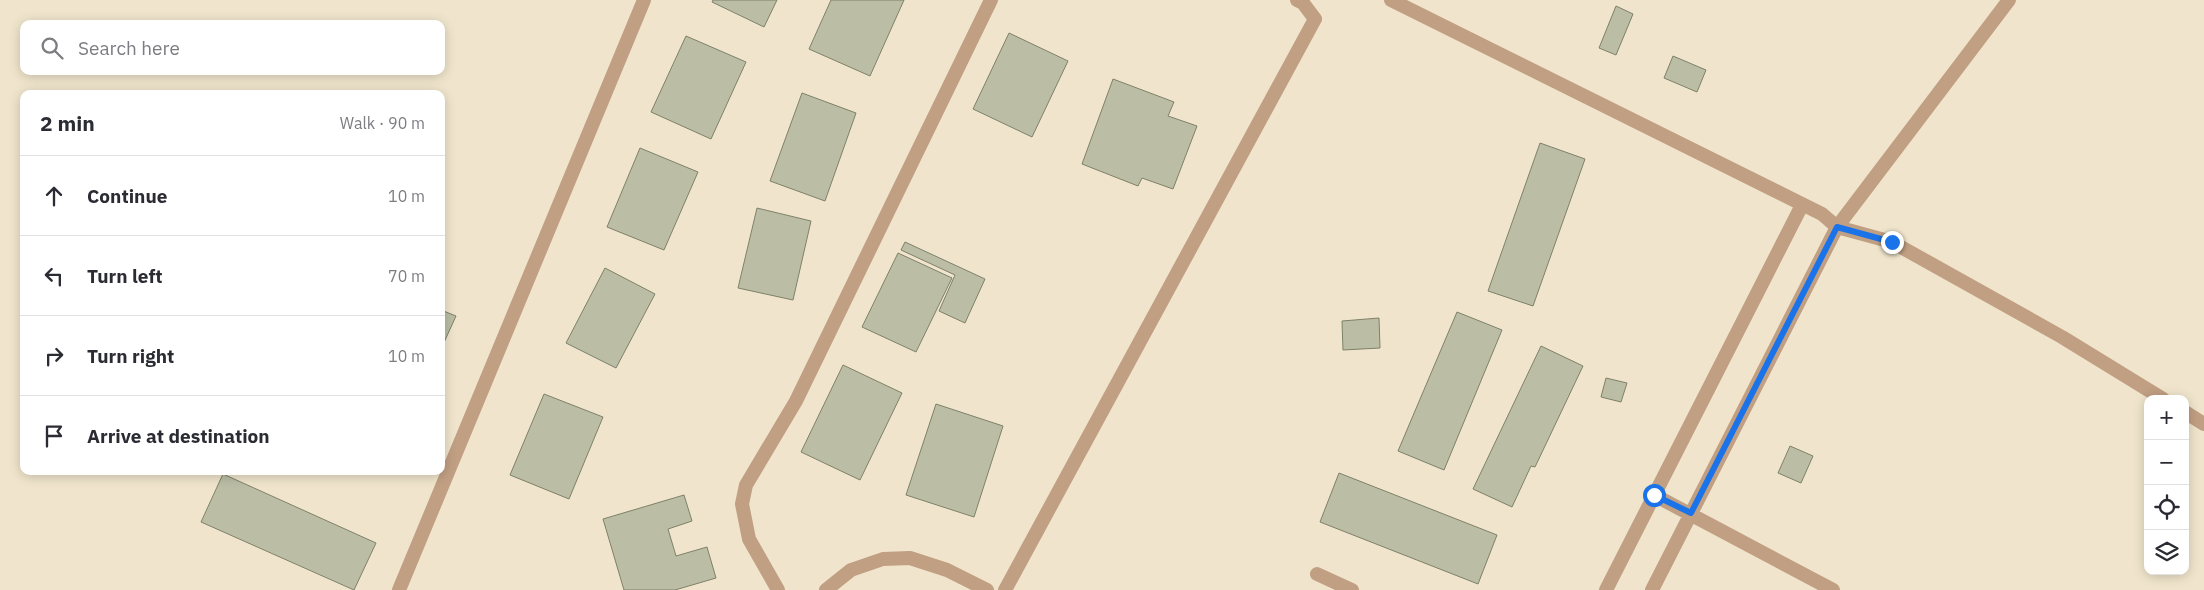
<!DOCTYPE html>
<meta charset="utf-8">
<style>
:root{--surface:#fff;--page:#f2f2f3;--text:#2b2b33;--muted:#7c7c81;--line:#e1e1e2}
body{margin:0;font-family:"IBM Plex Sans",sans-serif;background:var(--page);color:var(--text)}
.controls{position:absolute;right:15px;bottom:15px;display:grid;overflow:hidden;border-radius:10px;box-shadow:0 2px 12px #0003}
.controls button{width:45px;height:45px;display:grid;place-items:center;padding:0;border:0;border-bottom:1px solid var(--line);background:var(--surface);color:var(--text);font:25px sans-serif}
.stop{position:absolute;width:15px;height:15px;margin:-11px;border:4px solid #1a73e8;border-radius:50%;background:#fff}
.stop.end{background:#1a73e8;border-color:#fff;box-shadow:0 1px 5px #0008}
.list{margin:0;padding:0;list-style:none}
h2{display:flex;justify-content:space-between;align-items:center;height:65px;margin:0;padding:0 20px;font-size:21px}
h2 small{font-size:16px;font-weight:400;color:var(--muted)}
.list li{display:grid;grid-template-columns:32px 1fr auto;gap:15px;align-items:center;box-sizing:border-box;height:80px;padding:0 20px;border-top:1px solid var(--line)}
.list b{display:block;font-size:19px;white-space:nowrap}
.list em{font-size:16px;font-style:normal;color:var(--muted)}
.icon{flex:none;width:28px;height:28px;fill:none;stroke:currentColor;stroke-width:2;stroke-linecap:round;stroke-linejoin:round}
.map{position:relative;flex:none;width:2204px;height:590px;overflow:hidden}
.search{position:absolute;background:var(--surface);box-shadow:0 2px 12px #0003;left:20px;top:20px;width:425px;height:55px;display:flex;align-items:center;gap:12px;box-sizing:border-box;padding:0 18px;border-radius:10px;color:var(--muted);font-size:19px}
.panel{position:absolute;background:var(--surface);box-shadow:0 2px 12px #0003;left:20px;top:90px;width:425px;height:385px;border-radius:10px}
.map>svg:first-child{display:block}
.building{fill:#bbbea5;stroke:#7e8069}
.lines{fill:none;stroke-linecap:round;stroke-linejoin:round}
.service{stroke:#c19f83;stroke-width:14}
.minor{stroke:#c19f83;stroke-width:14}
.route{stroke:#1a73e8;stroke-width:6}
</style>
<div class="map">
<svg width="2204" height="590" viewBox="0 0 2204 590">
<rect width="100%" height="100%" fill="#f0e5cc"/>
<path class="building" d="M 713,0 L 777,0 L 764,27 L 712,2 Z
M 831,0 L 904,0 L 870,76 L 809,49 Z
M 1616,6 L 1633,14 L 1616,55 L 1599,48 Z
M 1009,33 L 1068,61 L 1032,137 L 973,109 Z
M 686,36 L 746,62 L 711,139 L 651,112 Z
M 1673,56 L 1706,70 L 1697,92 L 1664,78 Z
M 1113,79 L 1174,102 L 1168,116 L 1197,126 L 1173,189 L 1142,178 L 1138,186 L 1082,164 Z
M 802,93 L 856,113 L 825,201 L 770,181 Z
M 1540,143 L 1585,159 L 1533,306 L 1488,291 Z
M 640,148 L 698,172 L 664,250 L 607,227 Z
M 757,208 L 811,221 L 793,300 L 738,288 Z
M 905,242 L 985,279 L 965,323 L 939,311 L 955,275 L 901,250 Z
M 898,253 L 952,278 L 916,352 L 862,327 Z
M 605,268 L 655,294 L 616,368 L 566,343 Z
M 441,310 L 456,316 L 441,349 Z
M 1457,312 L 1502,330 L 1444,470 L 1398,451 Z
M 1379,318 L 1380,348 L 1343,350 L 1342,321 Z
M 1541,346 L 1583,366 L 1535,467 L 1531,466 L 1512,507 L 1473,489 Z
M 843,365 L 902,393 L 860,480 L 801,452 Z
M 1606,378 L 1627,383 L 1621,402 L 1601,397 Z
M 544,394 L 603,417 L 569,499 L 510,475 Z
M 936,404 L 1003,426 L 974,517 L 906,495 Z
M 1790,446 L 1813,456 L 1801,483 L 1778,473 Z
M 1339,473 L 1497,535 L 1478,584 L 1320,522 Z
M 223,474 L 376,543 L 354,590 L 201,522 Z
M 684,495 L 692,521 L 668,529 L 676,556 L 707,547 L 716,578 L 675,590 L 624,590 L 603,519 Z"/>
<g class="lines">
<path class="service" d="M 1317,574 L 1352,590"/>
<path class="minor" d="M 1391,0 L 1822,214 L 1837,227 L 1892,242 L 2062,337 L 2163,399
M 2185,412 L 2204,424
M 1654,495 L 1833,590
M 399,590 L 644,0
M 778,590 L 749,539 L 742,504 L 746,485 L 796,401 L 991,0
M 826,590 L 851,570 L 883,559 L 910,558 L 947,570 L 987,590
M 1005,590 L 1315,19 L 1303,3 L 1297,0
M 1606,590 L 1802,205
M 1652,590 L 1837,227 L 2009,0"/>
</g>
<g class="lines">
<path class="route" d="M 1654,495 L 1691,513 L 1837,227 L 1892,242"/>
</g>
</svg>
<div class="controls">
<button>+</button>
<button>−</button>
<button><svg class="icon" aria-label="locate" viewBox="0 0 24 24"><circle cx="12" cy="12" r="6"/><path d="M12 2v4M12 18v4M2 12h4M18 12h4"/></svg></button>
<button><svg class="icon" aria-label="layers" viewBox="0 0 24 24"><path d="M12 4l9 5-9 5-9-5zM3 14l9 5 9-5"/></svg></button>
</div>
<div class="stop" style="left:1654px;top:495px"></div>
<div class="stop end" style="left:1892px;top:242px"></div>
<div class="search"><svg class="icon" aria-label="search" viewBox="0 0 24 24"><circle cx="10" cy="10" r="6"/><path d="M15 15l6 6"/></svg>Search here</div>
<section class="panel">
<h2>2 min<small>Walk · 90 m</small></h2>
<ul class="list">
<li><svg class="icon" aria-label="ahead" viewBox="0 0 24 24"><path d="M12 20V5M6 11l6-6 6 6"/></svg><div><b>Continue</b></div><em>10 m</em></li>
<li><svg class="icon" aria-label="left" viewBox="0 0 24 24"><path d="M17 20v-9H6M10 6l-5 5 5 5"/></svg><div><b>Turn left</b></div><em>70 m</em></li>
<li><svg class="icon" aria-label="right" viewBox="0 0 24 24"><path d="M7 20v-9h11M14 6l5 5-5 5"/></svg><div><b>Turn right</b></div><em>10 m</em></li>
<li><svg class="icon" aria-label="arrive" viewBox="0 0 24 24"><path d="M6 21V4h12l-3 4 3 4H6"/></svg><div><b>Arrive at destination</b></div></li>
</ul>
</section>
</div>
